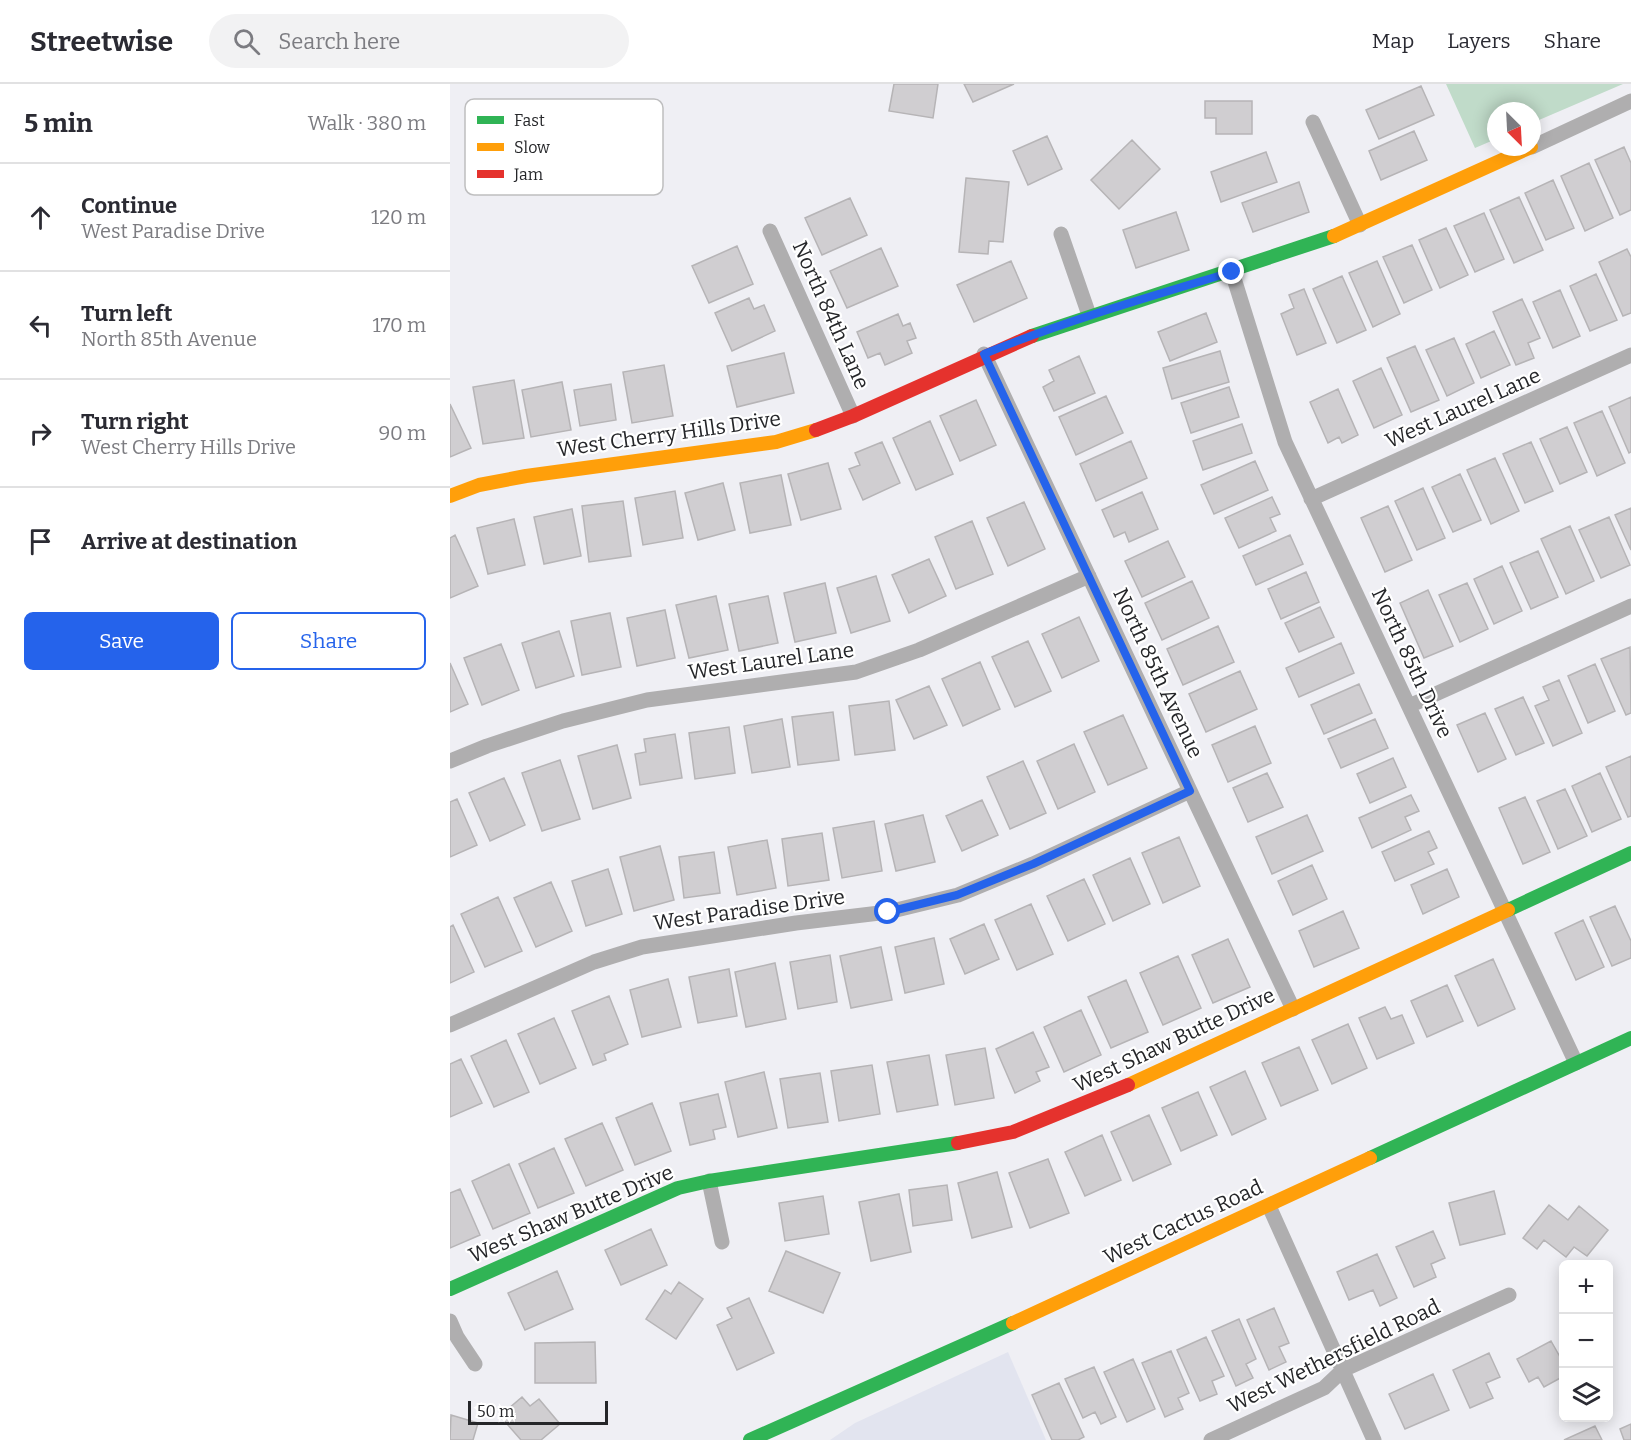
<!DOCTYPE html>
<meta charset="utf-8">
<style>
:root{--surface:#fff;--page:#f2f2f3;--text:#2b2b33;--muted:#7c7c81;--line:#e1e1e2;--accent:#2563eb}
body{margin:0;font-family:Bitter,serif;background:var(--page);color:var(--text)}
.controls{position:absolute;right:18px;bottom:18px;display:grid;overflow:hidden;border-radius:9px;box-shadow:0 3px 15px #0003}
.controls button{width:54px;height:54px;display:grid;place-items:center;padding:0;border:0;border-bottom:2px solid var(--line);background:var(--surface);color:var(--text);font:30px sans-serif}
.compass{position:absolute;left:1037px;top:18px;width:54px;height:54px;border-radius:50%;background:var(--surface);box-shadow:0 3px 15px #0003;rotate:156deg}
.scale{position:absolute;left:18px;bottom:15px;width:140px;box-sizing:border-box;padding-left:6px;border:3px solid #252629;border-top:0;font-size:16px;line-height:21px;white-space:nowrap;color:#252629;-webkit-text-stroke:4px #fff;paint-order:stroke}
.stop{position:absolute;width:18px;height:18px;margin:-14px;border:4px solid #2563eb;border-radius:50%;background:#fff}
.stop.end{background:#2563eb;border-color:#fff;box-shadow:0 2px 6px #0008}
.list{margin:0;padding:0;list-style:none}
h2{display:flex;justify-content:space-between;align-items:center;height:78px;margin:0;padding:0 24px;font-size:26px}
h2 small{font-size:20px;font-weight:400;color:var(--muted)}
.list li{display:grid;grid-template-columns:39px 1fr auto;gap:18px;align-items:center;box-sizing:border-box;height:108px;padding:0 24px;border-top:2px solid var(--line)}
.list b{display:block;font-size:22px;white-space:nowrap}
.list p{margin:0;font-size:20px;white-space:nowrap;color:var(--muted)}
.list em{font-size:20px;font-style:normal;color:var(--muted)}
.actions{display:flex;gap:12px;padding:18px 24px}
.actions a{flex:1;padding:14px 0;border:2px solid var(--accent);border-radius:9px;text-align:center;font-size:21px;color:var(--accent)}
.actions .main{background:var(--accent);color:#fff}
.icon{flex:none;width:33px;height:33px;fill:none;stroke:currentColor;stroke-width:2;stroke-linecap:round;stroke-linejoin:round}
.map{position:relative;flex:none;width:1181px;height:1356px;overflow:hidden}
header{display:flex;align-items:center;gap:36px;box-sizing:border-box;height:84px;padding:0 30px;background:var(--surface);border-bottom:2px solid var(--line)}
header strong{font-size:28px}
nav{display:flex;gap:33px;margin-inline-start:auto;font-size:21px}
.search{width:420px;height:54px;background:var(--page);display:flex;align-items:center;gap:15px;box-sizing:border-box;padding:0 21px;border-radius:33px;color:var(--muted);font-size:22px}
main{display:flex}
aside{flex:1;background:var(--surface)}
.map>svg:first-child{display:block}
.built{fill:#e2e4ef}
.green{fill:#c0dbc9}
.building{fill:#d0ced1;stroke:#b6b4b6;stroke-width:1.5}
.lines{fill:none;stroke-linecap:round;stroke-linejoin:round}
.street{stroke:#afaeaf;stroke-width:15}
.fast{stroke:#30b455;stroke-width:14}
.slow{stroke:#ff9f0a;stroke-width:14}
.jam{stroke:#e5322d;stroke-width:14}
.route{stroke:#2563eb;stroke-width:8}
.labels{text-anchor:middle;stroke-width:4.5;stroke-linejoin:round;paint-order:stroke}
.street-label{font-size:21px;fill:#252629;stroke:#fff}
.key{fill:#fff;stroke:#bebebf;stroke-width:1.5}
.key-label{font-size:16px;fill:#252629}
</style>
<header>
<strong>Streetwise</strong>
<div class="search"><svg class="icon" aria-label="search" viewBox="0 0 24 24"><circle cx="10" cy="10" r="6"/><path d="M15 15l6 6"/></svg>Search here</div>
<nav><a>Map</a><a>Layers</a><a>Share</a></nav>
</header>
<main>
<aside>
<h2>5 min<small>Walk · 380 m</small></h2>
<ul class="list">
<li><svg class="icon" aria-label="ahead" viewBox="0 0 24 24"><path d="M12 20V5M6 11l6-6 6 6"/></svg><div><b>Continue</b><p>West Paradise Drive</p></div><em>120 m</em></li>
<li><svg class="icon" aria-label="left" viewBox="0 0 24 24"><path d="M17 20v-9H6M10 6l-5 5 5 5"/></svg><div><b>Turn left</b><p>North 85th Avenue</p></div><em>170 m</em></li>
<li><svg class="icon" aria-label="right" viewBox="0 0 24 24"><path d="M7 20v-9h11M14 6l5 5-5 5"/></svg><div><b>Turn right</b><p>West Cherry Hills Drive</p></div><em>90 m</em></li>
<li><svg class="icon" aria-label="arrive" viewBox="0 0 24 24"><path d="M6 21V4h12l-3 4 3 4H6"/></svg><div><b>Arrive at destination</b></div></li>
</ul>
<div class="actions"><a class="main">Save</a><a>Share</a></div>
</aside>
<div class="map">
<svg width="1181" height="1356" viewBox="0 0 1181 1356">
<rect width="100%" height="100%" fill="#efeff4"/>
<path class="built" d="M 558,1268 L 596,1356 L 380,1356 L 405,1339 Z"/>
<path class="green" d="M 996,0 L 1173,0 L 1082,39 L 1082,27 L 1046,27 L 1046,55 L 1025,64 Z"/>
<path class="building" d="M 444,0 L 488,0 L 483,34 L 439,27 Z
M 514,0 L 564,0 L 523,18 Z
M 971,2 L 984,31 L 929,55 L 916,26 Z
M 755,17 L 802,17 L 802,50 L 766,50 L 766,34 L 755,34 Z
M 964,47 L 977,76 L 931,96 L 919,67 Z
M 597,52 L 612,85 L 578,101 L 563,67 Z
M 682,56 L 710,85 L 669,125 L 641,96 Z
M 1174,63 L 1181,79 L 1181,126 L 1170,131 L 1145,76 Z
M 816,68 L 827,98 L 771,118 L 761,88 Z
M 1139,79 L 1163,134 L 1135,147 L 1111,92 Z
M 516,94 L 559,98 L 553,158 L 539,157 L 538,170 L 509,168 Z
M 1103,96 L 1124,144 L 1096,156 L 1075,109 Z
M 849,98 L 859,128 L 803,148 L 792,119 Z
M 1069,113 L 1093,166 L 1064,179 L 1040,126 Z
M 400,114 L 417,151 L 372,171 L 355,134 Z
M 726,128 L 739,166 L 686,184 L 673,146 Z
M 1034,129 L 1054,175 L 1025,188 L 1004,142 Z
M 996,144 L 1018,191 L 990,204 L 969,156 Z
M 962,161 L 982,206 L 954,219 L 933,173 Z
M 287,162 L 303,200 L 259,219 L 242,182 Z
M 431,164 L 448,202 L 397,224 L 380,187 Z
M 1177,165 L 1181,173 L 1181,229 L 1173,232 L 1149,178 Z
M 561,177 L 577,214 L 524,238 L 507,201 Z
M 927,177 L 950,230 L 923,243 L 899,189 Z
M 1146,190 L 1167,236 L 1140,247 L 1120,202 Z
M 892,192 L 916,246 L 887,259 L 863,205 Z
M 854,205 L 876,259 L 847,271 L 831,230 L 844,224 L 839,211 Z
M 1110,206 L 1130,252 L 1103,264 L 1083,218 Z
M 299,214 L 304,225 L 314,221 L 325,247 L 282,267 L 265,229 Z
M 1072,215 L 1090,254 L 1078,259 L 1084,274 L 1066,281 L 1043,228 Z
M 756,229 L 767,258 L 720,277 L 708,248 Z
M 448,230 L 453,242 L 460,239 L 466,254 L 457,257 L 462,269 L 435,281 L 430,269 L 418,274 L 407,248 Z
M 1044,247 L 1060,281 L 1031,294 L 1016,260 Z
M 1004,254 L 1024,299 L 997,312 L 976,266 Z
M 965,262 L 989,316 L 961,328 L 937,274 Z
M 770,267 L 779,298 L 722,315 L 713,284 Z
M 334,269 L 344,309 L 287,323 L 277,282 Z
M 629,272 L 645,309 L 604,327 L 593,303 L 604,297 L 599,286 Z
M 214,281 L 223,332 L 182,339 L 173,288 Z
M 931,284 L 952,331 L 924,344 L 903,297 Z
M 64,296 L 74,354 L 33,360 L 23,303 Z
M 112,298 L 121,346 L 81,353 L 72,306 Z
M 161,300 L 166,336 L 130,342 L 124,306 Z
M 779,303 L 789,333 L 741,349 L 731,319 Z
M 888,305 L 908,351 L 892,359 L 889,353 L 878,359 L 860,318 Z
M 656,312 L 673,349 L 626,371 L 609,333 Z
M 1181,313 L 1181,368 L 1179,369 L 1159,323 Z
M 526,316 L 546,361 L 510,377 L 490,332 Z
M 0,320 L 21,364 L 0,373 Z
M 1152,327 L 1175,379 L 1147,392 L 1124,339 Z
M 480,337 L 503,390 L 466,406 L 443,354 Z
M 792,340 L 802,369 L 753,386 L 743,357 Z
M 1117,343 L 1137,388 L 1110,400 L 1090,355 Z
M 681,357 L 697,394 L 646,417 L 630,380 Z
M 432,358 L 450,399 L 413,416 L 399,385 L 410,381 L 405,369 Z
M 1081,358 L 1103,407 L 1075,419 L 1053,370 Z
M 1045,374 L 1069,427 L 1041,440 L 1017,386 Z
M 805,377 L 818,406 L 764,430 L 751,401 Z
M 378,379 L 391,425 L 351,436 L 338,390 Z
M 1010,390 L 1031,436 L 1003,448 L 982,403 Z
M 331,391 L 341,441 L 300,449 L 290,399 Z
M 273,399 L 285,446 L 248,456 L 235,409 Z
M 973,404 L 995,454 L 967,466 L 945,417 Z
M 225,407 L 233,454 L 193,461 L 185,414 Z
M 692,408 L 708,445 L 679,458 L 675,448 L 664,453 L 652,426 Z
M 822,413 L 830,430 L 820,434 L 826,447 L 789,464 L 775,434 Z
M 173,417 L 181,472 L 139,478 L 132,422 Z
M 574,418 L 595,465 L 558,482 L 537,434 Z
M 938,422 L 962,476 L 935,488 L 911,434 Z
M 1181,424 L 1181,466 L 1165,431 Z
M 122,425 L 131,472 L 94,480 L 84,433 Z
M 1159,433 L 1180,481 L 1151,494 L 1129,446 Z
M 64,435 L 75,481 L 38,490 L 27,444 Z
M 522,437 L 543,490 L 506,505 L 485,453 Z
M 1120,442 L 1144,497 L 1116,510 L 1091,455 Z
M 5,451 L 28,502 L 0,514 L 0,454 Z
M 840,451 L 853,480 L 806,501 L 793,472 Z
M 718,457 L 735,493 L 692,513 L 675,477 Z
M 1088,467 L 1108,513 L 1081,525 L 1060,479 Z
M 479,475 L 496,512 L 459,529 L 442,491 Z
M 1052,482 L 1072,527 L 1044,540 L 1024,495 Z
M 856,488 L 869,518 L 831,535 L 818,505 Z
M 426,492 L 440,537 L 401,549 L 387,504 Z
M 742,497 L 759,534 L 712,556 L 695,519 Z
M 375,499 L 386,549 L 345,558 L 334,509 Z
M 1017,499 L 1038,545 L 1010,558 L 989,511 Z
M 978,506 L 1003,562 L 974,574 L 950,519 Z
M 266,512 L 278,566 L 239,574 L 226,521 Z
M 318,512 L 328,559 L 289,567 L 279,520 Z
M 870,523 L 884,553 L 849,568 L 835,539 Z
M 215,526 L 225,574 L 187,582 L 177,534 Z
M 160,529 L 171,583 L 132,591 L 121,537 Z
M 629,533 L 649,577 L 612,594 L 592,550 Z
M 768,542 L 784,578 L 733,601 L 717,565 Z
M 109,547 L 124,592 L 86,604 L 72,559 Z
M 578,557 L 601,607 L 565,623 L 542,573 Z
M 891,559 L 904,589 L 849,613 L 836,584 Z
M 51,560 L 69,606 L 32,621 L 14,574 Z
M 1180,563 L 1181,629 L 1176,631 L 1151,575 Z
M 530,578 L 550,625 L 513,642 L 492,595 Z
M 0,579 L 18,620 L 0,628 Z
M 1145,580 L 1165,627 L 1138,639 L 1118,592 Z
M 790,587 L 807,625 L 756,648 L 739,610 Z
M 1109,596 L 1132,649 L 1103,662 L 1085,622 L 1099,616 L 1093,603 Z
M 909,600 L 922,629 L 874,650 L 861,621 Z
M 479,602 L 497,641 L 464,655 L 446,616 Z
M 1073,613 L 1094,659 L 1066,671 L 1045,625 Z
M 439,617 L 445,666 L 405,671 L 399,622 Z
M 383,628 L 389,676 L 348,681 L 342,633 Z
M 1035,629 L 1056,675 L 1028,688 L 1007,641 Z
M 673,631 L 697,684 L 658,701 L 634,648 Z
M 332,635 L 340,683 L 302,689 L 294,642 Z
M 925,635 L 938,664 L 891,684 L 878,655 Z
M 805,642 L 821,679 L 778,698 L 762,661 Z
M 279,643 L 285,689 L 245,695 L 239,649 Z
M 225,650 L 232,694 L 190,701 L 185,670 L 196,668 L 194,655 Z
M 624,660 L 645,708 L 608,725 L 587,677 Z
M 167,661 L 181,714 L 143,725 L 128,672 Z
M 1181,672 L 1181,732 L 1178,733 L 1156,683 Z
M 943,674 L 956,703 L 920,719 L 907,690 Z
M 110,676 L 130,735 L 92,747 L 72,689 Z
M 573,677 L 596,729 L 560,745 L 537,693 Z
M 817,689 L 833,723 L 798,738 L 783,704 Z
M 1150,689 L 1171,735 L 1142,748 L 1122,702 Z
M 54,694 L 75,741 L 40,757 L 19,709 Z
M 1115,705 L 1137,752 L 1108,765 L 1087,717 Z
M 961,711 L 969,727 L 955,733 L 961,746 L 922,764 L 909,734 Z
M 1075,713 L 1100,768 L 1073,780 L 1049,724 Z
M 7,715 L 27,761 L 0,773 L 0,718 Z
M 532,716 L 548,751 L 512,767 L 496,732 Z
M 473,731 L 485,778 L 446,787 L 435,740 Z
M 857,731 L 873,767 L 822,790 L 806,753 Z
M 424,737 L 432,787 L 392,794 L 383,744 Z
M 979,747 L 987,764 L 978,768 L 984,780 L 945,797 L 932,768 Z
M 372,749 L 379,796 L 338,802 L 332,755 Z
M 729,753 L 750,802 L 713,819 L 692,769 Z
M 317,756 L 326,804 L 287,811 L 278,763 Z
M 210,762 L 224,816 L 184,827 L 170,773 Z
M 264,768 L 270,809 L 234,814 L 229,773 Z
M 680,774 L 700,820 L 663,837 L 643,791 Z
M 862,781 L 877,815 L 843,831 L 828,797 Z
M 158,785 L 172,830 L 136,842 L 122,797 Z
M 997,785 L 1009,813 L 973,830 L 961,801 Z
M 634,795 L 655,840 L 618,857 L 597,812 Z
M 101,798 L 122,847 L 86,863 L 64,814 Z
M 48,813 L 72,867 L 35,883 L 11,830 Z
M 581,820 L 603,870 L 567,886 L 545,836 Z
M 1165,822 L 1181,857 L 1181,874 L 1162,882 L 1140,833 Z
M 893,827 L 909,864 L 864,883 L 849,847 Z
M 1133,836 L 1154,883 L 1126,896 L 1105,849 Z
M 534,840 L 549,875 L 515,890 L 500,855 Z
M 3,841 L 24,888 L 0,899 L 0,843 Z
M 484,854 L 494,900 L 455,909 L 445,863 Z
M 778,855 L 800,903 L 763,919 L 742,871 Z
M 431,863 L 442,916 L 401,924 L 390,872 Z
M 380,871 L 387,918 L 348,925 L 340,878 Z
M 728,872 L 751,924 L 713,941 L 690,889 Z
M 1043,875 L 1065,925 L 1028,942 L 1005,892 Z
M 325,879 L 336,935 L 296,943 L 285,888 Z
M 279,885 L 287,932 L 248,939 L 239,893 Z
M 218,895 L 231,943 L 192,953 L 180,906 Z
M 676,896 L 698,948 L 661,964 L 638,913 Z
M 997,901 L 1013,937 L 977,953 L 961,917 Z
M 159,912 L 178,960 L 154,970 L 156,976 L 143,981 L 122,927 Z
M 935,923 L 941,935 L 952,931 L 964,959 L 927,975 L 909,934 Z
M 631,926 L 651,971 L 614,988 L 594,943 Z
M 104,934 L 126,984 L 90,1000 L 68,950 Z
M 898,940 L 917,984 L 882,1000 L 862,956 Z
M 583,948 L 599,983 L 586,988 L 590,997 L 565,1009 L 546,965 Z
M 56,956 L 79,1008 L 44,1023 L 21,972 Z
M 849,963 L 868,1006 L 831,1022 L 812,979 Z
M 535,964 L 544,1014 L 505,1021 L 496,971 Z
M 479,971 L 488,1021 L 447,1028 L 437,978 Z
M 11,975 L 32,1019 L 0,1033 L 0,980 Z
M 422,981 L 430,1030 L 389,1037 L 381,987 Z
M 795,987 L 816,1035 L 782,1051 L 760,1003 Z
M 314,988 L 327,1044 L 288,1053 L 275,998 Z
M 370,989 L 378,1038 L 338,1044 L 330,995 Z
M 748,1008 L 767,1051 L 731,1067 L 712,1024 Z
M 268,1010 L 276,1043 L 263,1046 L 265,1055 L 240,1061 L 230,1019 Z
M 202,1019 L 221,1067 L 185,1081 L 166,1034 Z
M 699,1031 L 721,1080 L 683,1097 L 661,1048 Z
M 152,1039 L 173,1086 L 136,1102 L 115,1055 Z
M 652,1051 L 671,1096 L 635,1112 L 615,1068 Z
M 104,1064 L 124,1109 L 88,1124 L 69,1080 Z
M 598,1075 L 619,1129 L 580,1144 L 559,1089 Z
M 59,1080 L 80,1129 L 43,1145 L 22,1097 Z
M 547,1088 L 562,1143 L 522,1154 L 508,1099 Z
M 497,1101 L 502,1136 L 463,1142 L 459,1106 Z
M 10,1105 L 30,1151 L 0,1164 L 0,1109 Z
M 1044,1107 L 1055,1150 L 1010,1161 L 999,1119 Z
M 449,1110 L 461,1168 L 421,1177 L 409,1118 Z
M 373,1112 L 379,1150 L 335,1157 L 329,1119 Z
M 1099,1121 L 1118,1136 L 1129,1122 L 1158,1146 L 1137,1172 L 1124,1163 L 1116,1173 L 1094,1156 L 1087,1165 L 1073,1154 Z
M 201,1145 L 217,1181 L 171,1201 L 155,1166 Z
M 983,1147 L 995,1174 L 981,1180 L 986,1193 L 964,1203 L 946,1163 Z
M 336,1167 L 390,1189 L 373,1229 L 319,1207 Z
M 927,1170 L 947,1214 L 930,1222 L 923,1206 L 899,1216 L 887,1188 Z
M 107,1187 L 123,1225 L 75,1246 L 58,1209 Z
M 229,1198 L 253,1215 L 226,1255 L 196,1235 L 215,1206 L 221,1210 Z
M 299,1214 L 324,1269 L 287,1286 L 267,1241 L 282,1234 L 277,1224 Z
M 824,1224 L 839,1259 L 829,1263 L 836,1278 L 819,1286 L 797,1236 Z
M 789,1235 L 806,1275 L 796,1280 L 803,1294 L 786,1302 L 762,1247 Z
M 756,1253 L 774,1292 L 762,1297 L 767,1310 L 750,1317 L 727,1266 Z
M 1101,1257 L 1114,1280 L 1114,1292 L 1094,1303 L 1088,1293 L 1079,1298 L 1067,1275 Z
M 145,1258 L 146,1299 L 85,1299 L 85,1259 Z
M 721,1267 L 739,1309 L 728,1314 L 733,1325 L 715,1333 L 692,1279 Z
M 1039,1269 L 1050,1293 L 1036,1299 L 1043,1314 L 1020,1324 L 1003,1286 Z
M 683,1275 L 705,1325 L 677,1338 L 654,1288 Z
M 644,1283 L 666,1333 L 651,1340 L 645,1328 L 633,1334 L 615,1295 Z
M 983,1290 L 999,1326 L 955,1345 L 939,1310 Z
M 609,1299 L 634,1353 L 628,1356 L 602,1356 L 582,1311 Z
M 72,1313 L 80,1322 L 89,1315 L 110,1340 L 91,1356 L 71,1356 L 50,1332 Z
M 1,1331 L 28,1339 L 23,1356 L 0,1356 Z
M 1181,1340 L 1181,1356 L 1174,1356 L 1170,1345 Z
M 1145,1342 L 1152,1356 L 1114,1356 Z"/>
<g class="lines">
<path class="street" d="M 863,38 L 910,141
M 1082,63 L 1181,17
M 320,147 L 403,332
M 611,150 L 639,231
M 782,188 L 835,358 L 1126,979
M 534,270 L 843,925
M 861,415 L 1181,271
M 959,622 L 1181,522
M 0,677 L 37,662 L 113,637 L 197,616 L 406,588 L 469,566 L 639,492
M 0,941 L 144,878 L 192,863 L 346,839 L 438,828 L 508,811 L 583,780 L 740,707
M 259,1097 L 272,1158
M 819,1122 L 924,1356
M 0,1237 L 7,1253 L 25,1280
M 761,1356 L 874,1304 L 893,1286 L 1059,1211"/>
<path class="fast" d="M 582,252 L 884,152
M 1058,826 L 1181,769
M 920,1074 L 1181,954
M 0,1205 L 228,1104 L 259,1097 L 508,1059
M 300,1356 L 563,1239"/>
<path class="slow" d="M 884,152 L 1081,63
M 0,412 L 29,401 L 76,392 L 326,358 L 366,346
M 678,1001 L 1058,826
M 563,1239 L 920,1074"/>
<path class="jam" d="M 366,346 L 403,332 L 582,252
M 508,1059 L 563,1048 L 678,1001"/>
</g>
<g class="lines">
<path class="route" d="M 438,828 L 507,811 L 583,780 L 740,707 L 534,270 C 615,237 699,213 782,188"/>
</g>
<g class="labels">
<g class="street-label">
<text transform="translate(381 231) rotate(66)" y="7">North 84th Lane</text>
<text transform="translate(1013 324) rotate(-24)" y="7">West Laurel Lane</text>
<text transform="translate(219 350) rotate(-8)" y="7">West Cherry Hills Drive</text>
<text transform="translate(321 577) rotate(-8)" y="7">West Laurel Lane</text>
<text transform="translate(962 579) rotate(65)" y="7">North 85th Drive</text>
<text transform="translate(708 589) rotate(65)" y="7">North 85th Avenue</text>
<text transform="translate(299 826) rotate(-8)" y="7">West Paradise Drive</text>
<text transform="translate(724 956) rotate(-25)" y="7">West Shaw Butte Drive</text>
<text transform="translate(121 1130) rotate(-23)" y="7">West Shaw Butte Drive</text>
<text transform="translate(733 1138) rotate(-25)" y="7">West Cactus Road</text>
<text transform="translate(884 1272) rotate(-26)" y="7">West Wethersfield Road</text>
</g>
</g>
<rect x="15" y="15" width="198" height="96" rx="9" class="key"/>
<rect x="27" y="32" width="27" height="8" fill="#30b455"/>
<rect x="27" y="59" width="27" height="8" fill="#ff9f0a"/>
<rect x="27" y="86" width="27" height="8" fill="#e5322d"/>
<g class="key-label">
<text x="64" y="42">Fast</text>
<text x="64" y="69">Slow</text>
<text x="64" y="96">Jam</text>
</g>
</svg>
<div class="controls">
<button>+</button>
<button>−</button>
<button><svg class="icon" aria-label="layers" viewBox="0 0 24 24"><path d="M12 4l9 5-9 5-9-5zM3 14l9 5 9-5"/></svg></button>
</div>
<svg class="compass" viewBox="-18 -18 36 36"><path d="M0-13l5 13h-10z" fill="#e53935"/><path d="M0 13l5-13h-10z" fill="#7c7c81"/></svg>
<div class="scale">50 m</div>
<div class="stop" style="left:438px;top:828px"></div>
<div class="stop end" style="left:782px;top:188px"></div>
</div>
</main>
